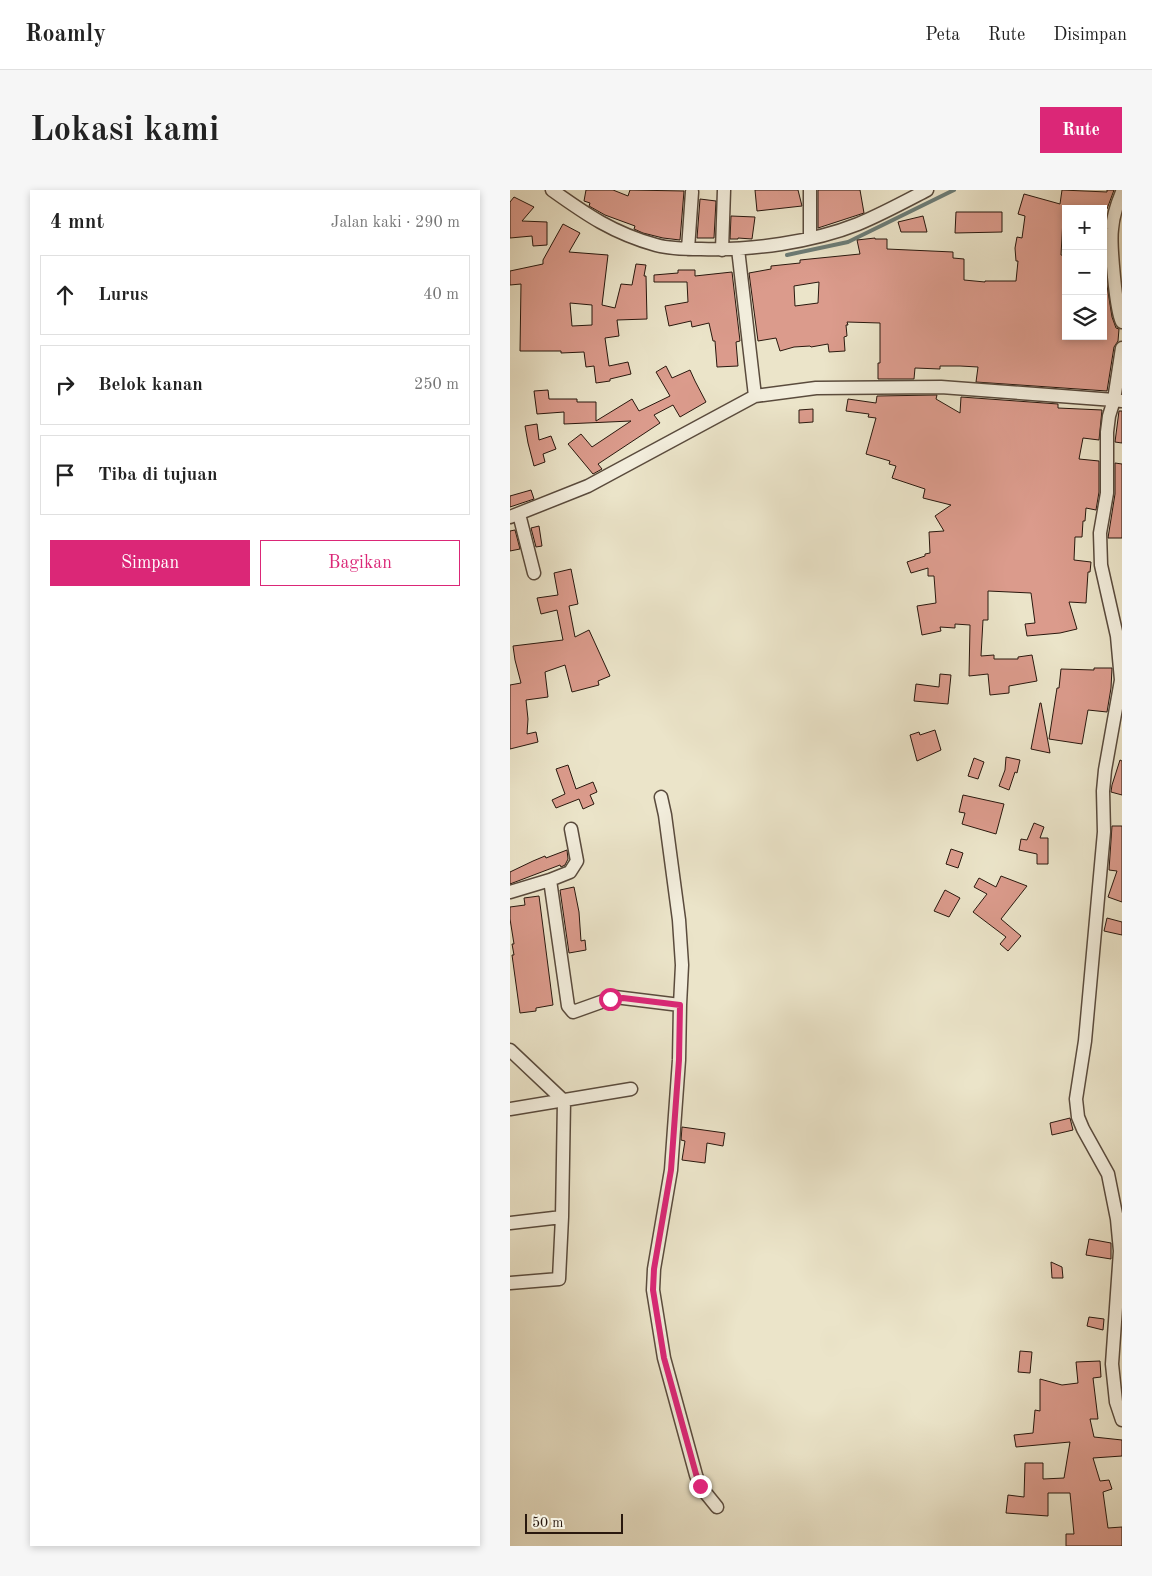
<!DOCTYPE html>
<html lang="id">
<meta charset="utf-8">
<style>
:root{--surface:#fff;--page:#f6f6f6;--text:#222;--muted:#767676;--line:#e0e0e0;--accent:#db2777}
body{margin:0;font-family:"Old Standard TT",serif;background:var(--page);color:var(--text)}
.controls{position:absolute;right:15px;top:15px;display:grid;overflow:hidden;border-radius:0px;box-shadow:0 2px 8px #0003}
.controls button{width:45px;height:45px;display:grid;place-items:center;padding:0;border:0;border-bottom:1px solid var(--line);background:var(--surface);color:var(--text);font:25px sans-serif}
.scale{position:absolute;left:15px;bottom:12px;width:98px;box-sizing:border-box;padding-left:5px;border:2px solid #29180e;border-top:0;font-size:14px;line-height:18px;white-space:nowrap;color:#29180e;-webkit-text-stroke:4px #f2eddc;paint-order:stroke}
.stop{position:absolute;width:15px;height:15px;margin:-11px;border:4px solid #db2777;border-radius:50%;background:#fff}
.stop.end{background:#db2777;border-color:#fff;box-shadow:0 1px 5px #0008}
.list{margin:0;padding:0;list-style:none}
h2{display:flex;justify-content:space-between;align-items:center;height:65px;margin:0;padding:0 20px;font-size:21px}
h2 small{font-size:16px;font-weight:400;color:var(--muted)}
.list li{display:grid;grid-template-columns:32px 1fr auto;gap:15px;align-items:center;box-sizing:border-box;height:80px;margin:0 10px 10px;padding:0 10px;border:1px solid var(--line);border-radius:0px}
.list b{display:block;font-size:19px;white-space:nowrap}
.list em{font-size:16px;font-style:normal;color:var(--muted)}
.actions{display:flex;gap:10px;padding:15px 20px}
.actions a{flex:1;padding:11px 0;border:1px solid var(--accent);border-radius:0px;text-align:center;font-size:18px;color:var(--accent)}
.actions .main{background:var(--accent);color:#fff}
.icon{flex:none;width:28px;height:28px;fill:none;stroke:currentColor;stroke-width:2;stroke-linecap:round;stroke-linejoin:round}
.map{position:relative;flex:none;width:612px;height:1356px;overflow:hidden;border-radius:0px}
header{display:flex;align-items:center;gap:30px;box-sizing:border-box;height:70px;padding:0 25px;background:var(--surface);border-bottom:1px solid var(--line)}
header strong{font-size:24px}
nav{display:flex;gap:28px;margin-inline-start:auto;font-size:18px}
.intro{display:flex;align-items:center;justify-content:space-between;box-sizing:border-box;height:120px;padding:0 30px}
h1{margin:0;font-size:35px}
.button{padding:12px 22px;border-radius:0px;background:var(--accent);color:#fff;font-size:18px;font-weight:700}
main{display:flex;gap:30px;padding:0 30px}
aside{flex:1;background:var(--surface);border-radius:0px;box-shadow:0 2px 8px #0003}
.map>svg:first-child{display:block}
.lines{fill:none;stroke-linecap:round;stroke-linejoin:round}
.stream{stroke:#6c7c76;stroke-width:4}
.building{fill:#db9b8c;stroke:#29180e;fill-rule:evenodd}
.minor-casing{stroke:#5a4b3d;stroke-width:15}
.minor{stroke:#f2eddc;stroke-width:12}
.route{stroke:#db2777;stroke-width:6}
</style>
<header>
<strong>Roamly</strong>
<nav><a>Peta</a><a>Rute</a><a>Disimpan</a></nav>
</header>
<div class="intro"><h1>Lokasi kami</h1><a class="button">Rute</a></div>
<main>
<aside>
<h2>4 mnt<small>Jalan kaki · 290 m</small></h2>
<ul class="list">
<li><svg class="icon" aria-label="ahead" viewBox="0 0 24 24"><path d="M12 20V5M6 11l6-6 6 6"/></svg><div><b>Lurus</b></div><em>40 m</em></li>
<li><svg class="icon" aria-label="right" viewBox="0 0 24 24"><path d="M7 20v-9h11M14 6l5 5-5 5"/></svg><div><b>Belok kanan</b></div><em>250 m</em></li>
<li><svg class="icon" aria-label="arrive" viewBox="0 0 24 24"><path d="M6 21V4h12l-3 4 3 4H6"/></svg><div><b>Tiba di tujuan</b></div></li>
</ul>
<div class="actions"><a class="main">Simpan</a><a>Bagikan</a></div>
</aside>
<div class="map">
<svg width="612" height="1356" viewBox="0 0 612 1356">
<rect width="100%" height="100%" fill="#ebe4c9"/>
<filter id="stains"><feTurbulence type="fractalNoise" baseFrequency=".004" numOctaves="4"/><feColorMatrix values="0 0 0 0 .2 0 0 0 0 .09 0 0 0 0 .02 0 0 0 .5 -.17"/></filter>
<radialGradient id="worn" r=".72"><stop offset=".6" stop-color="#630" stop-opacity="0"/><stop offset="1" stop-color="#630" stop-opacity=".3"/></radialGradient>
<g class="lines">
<path class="stream" d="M 277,65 L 338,52 L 444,0"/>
</g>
<path class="building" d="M 76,0 L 103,0 L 118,6 L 120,0 L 174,1 L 170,50 L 153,48 L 133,43 L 124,39 L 125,36 L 95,25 L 79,16 L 80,13 L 74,11 Z
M 245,0 L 288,0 L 292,16 L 247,21 Z
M 308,0 L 350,0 L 354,23 L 308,38 Z
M 552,0 L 597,2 L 597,0 L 604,0 L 597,19 L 556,19 L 556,29 L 553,29 L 551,65 L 556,66 L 556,146 L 593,146 L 593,83 L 595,83 L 602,127 L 606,138 L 609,139 L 608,151 L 604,157 L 597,201 L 466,192 L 468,177 L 450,176 L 430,176 L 430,179 L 405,178 L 404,189 L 368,189 L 368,173 L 370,173 L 370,133 L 337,132 L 338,135 L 336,135 L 337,146 L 334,147 L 335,161 L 319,162 L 318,154 L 301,157 L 300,156 L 284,157 L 270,161 L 266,148 L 248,151 L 239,83 L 261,79 L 261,76 L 290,73 L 290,70 L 350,64 L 347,50 L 365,48 L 365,49 L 377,49 L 377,59 L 443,62 L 443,68 L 454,69 L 454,90 L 475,92 L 475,91 L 506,91 L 508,71 L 506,71 L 505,58 L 507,47 L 512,48 L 515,26 L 508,24 L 514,4 L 550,14 ZM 309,92 L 308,113 L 285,116 L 284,96 Z
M 4,7 L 24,17 L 12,31 L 37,32 L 37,55 L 23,56 L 22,46 L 0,48 L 0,12 Z
M 190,9 L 206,11 L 204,48 L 187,48 Z
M 446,22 L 492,22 L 492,42 L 445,43 Z
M 221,26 L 245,27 L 242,49 L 228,48 L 228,49 L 220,49 Z
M 413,26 L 417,42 L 391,42 L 388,32 Z
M 53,34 L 70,43 L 59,62 L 98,65 L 92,115 L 105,118 L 111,94 L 122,95 L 126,74 L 136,75 L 134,86 L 136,86 L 137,129 L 107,130 L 109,146 L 95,148 L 99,176 L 118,172 L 121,184 L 100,189 L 100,191 L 86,193 L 84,176 L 76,177 L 74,162 L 51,163 L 51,161 L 10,161 L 11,94 L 0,95 L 0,81 L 33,74 L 33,70 ZM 60,113 L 82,115 L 82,135 L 62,136 Z
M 168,80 L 185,80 L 185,86 L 222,82 L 230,151 L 226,152 L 228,176 L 207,177 L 205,151 L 203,151 L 199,133 L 182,137 L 181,131 L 159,136 L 155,116 L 178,112 L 177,92 L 144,92 L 144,85 L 168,83 Z
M 156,176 L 162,188 L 180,180 L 185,191 L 196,212 L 170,227 L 163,215 L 144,225 L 150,233 L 88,274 L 92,279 L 83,284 L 58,254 L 71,244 L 82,257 L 121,231 L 54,234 L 54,222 L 27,224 L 24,201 L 38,200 L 39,209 L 67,209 L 67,212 L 86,212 L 86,231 L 122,209 L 129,221 L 160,206 L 146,182 Z
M 427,205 L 426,209 L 450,223 L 451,207 L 548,214 L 548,218 L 592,220 L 589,250 L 573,248 L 569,269 L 589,271 L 589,302 L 586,320 L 576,318 L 575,331 L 573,331 L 572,347 L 565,347 L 564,370 L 581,372 L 580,382 L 578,382 L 576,413 L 559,412 L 567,439 L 550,443 L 517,446 L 515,434 L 525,433 L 521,403 L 478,401 L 478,430 L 473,430 L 471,466 L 484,465 L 484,469 L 508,469 L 508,467 L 522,465 L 527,491 L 499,496 L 499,503 L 480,505 L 478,484 L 459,486 L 460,435 L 445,434 L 445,438 L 430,437 L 431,441 L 412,445 L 407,416 L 426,413 L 424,386 L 418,386 L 418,378 L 401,383 L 397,372 L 415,366 L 415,364 L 420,363 L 419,342 L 434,341 L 425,326 L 441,315 L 413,308 L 415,299 L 382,288 L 386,276 L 379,274 L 380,271 L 356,264 L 366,228 L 358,227 L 359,224 L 336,221 L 338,209 L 366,213 L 367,206 Z
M 303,219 L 303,232 L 289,233 L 289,220 Z
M 609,221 L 612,221 L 612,253 L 605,252 Z
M 27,234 L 29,250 L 41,246 L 46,259 L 33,264 L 35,272 L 24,276 L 18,253 L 15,236 Z
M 605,273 L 612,274 L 612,348 L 598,348 L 605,304 Z
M 21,300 L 24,309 L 0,317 L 0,306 Z
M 29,336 L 32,356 L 26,357 L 21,338 Z
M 5,340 L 10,359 L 0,361 L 0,341 Z
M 61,379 L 68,414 L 59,416 L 65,447 L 79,440 L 100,486 L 88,491 L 89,495 L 62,502 L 55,475 L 35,482 L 38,507 L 16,510 L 18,529 L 17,544 L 26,542 L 28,552 L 0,559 L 0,495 L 11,493 L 5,470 L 3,456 L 53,450 L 47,420 L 31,424 L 27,408 L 48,405 L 44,383 Z
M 584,478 L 602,478 L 601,498 L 597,522 L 578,520 L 572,554 L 539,549 L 547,498 L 549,498 L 551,479 L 584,480 Z
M 430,484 L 441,485 L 438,514 L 404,511 L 406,494 L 429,497 Z
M 530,513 L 531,513 L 540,563 L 521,559 Z
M 425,540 L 431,560 L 407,571 L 400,545 L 409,542 L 410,545 Z
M 496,567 L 510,570 L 507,583 L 505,582 L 499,600 L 489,596 L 495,580 Z
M 464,568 L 474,572 L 468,589 L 458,586 Z
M 610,570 L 612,571 L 612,605 L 601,602 L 602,595 Z
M 58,575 L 66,599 L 83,592 L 87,602 L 80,605 L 84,614 L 73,619 L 69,609 L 46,618 L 42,610 L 55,604 L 46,579 Z
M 453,605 L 494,614 L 486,644 L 452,634 L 455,623 L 449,622 Z
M 524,633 L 534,637 L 530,648 L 538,648 L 538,674 L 527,674 L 527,664 L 509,660 L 511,649 L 517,650 Z
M 602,636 L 612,636 L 612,712 L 598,707 L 607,681 L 599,680 Z
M 441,659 L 453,663 L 448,678 L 436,674 Z
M 57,660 L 58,669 L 55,675 L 51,677 L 50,675 L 0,694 L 0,682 L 23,671 L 35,666 L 36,668 Z
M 491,686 L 517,696 L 491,729 L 511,746 L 498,761 L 490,754 L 496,747 L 463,722 L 477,704 L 464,697 L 469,688 L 486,697 Z
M 64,697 L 69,722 L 71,751 L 75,750 L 76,760 L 59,763 L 50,700 Z
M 435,700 L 450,708 L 439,727 L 424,721 Z
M 29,706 L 43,815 L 26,818 L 26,821 L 10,823 L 2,765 L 4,765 L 2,754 L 4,754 L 0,729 L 0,717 L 15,715 L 14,708 Z
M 597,728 L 612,732 L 612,745 L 594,741 Z
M 560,928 L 563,940 L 542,945 L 540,933 Z
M 172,937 L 215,943 L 213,956 L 197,953 L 195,973 L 172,970 L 175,951 L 171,950 Z
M 579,1049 L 601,1053 L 601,1069 L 576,1065 Z
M 541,1072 L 552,1077 L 553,1088 L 542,1088 Z
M 579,1127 L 594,1129 L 593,1140 L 577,1136 Z
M 510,1161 L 522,1162 L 520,1183 L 508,1182 Z
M 590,1171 L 591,1187 L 583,1188 L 588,1229 L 580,1229 L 584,1247 L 612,1250 L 612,1266 L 583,1268 L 590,1291 L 599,1290 L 602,1299 L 593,1302 L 598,1338 L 612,1337 L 612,1356 L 556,1356 L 556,1344 L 564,1344 L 560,1303 L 538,1303 L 538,1326 L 496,1323 L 498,1305 L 514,1307 L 515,1273 L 533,1273 L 533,1289 L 554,1288 L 560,1252 L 506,1257 L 504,1245 L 523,1243 L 525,1220 L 530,1221 L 530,1189 L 552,1195 L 568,1193 L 566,1172 Z"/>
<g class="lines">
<defs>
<path id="minor" d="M 42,0 C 77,25 103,43 146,55 C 160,59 176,59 191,59 C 240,61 303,52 348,34 C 372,24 394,12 417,0
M 300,0 L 300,48
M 612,2 C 607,14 603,26 602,39 C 600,54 606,121 612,132
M 178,59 L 182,2
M 228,59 L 245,206 L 306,198 L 431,197 L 604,210 L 599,226 L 597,242 L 597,303 L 590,343 L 591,375 L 607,446 L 611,490 L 595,580 L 593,601 L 594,642 L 575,851 L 566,909 L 568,927 L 573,939 L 598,984 L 607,1029 L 610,1061 L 602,1174 L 606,1212 L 612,1230
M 212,60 L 214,0
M 612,158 L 604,210 L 612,211
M 9,324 L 24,383
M 0,327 L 78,296 L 245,206
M 151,607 L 155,625 L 169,730 L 172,775 L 170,815
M 40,690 L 58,816 L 63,822 L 105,807 L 170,815 L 169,870 L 161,980 L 144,1079 L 143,1100 L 154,1168 L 186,1285 L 190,1296 L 207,1317
M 0,702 L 40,690 L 60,682 L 67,671 L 61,639
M 0,860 L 54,911 L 52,1027 L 0,1033
M 0,919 L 121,899
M 0,1093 L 49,1089 L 52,1027"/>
</defs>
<use href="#minor" class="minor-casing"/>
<use href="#minor" class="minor"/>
</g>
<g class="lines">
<path class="route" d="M 100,809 L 113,808 L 170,815 L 169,870 L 161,980 L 144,1079 L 143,1100 L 154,1168 L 186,1284 L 190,1296"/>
</g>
<rect width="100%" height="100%" filter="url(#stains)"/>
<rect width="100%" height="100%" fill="url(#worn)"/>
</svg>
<div class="controls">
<button>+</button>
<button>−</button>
<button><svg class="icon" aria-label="layers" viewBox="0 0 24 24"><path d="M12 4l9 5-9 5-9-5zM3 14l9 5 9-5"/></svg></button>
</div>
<div class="scale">50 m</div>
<div class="stop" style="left:100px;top:809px"></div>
<div class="stop end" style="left:190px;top:1296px"></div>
</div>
</main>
